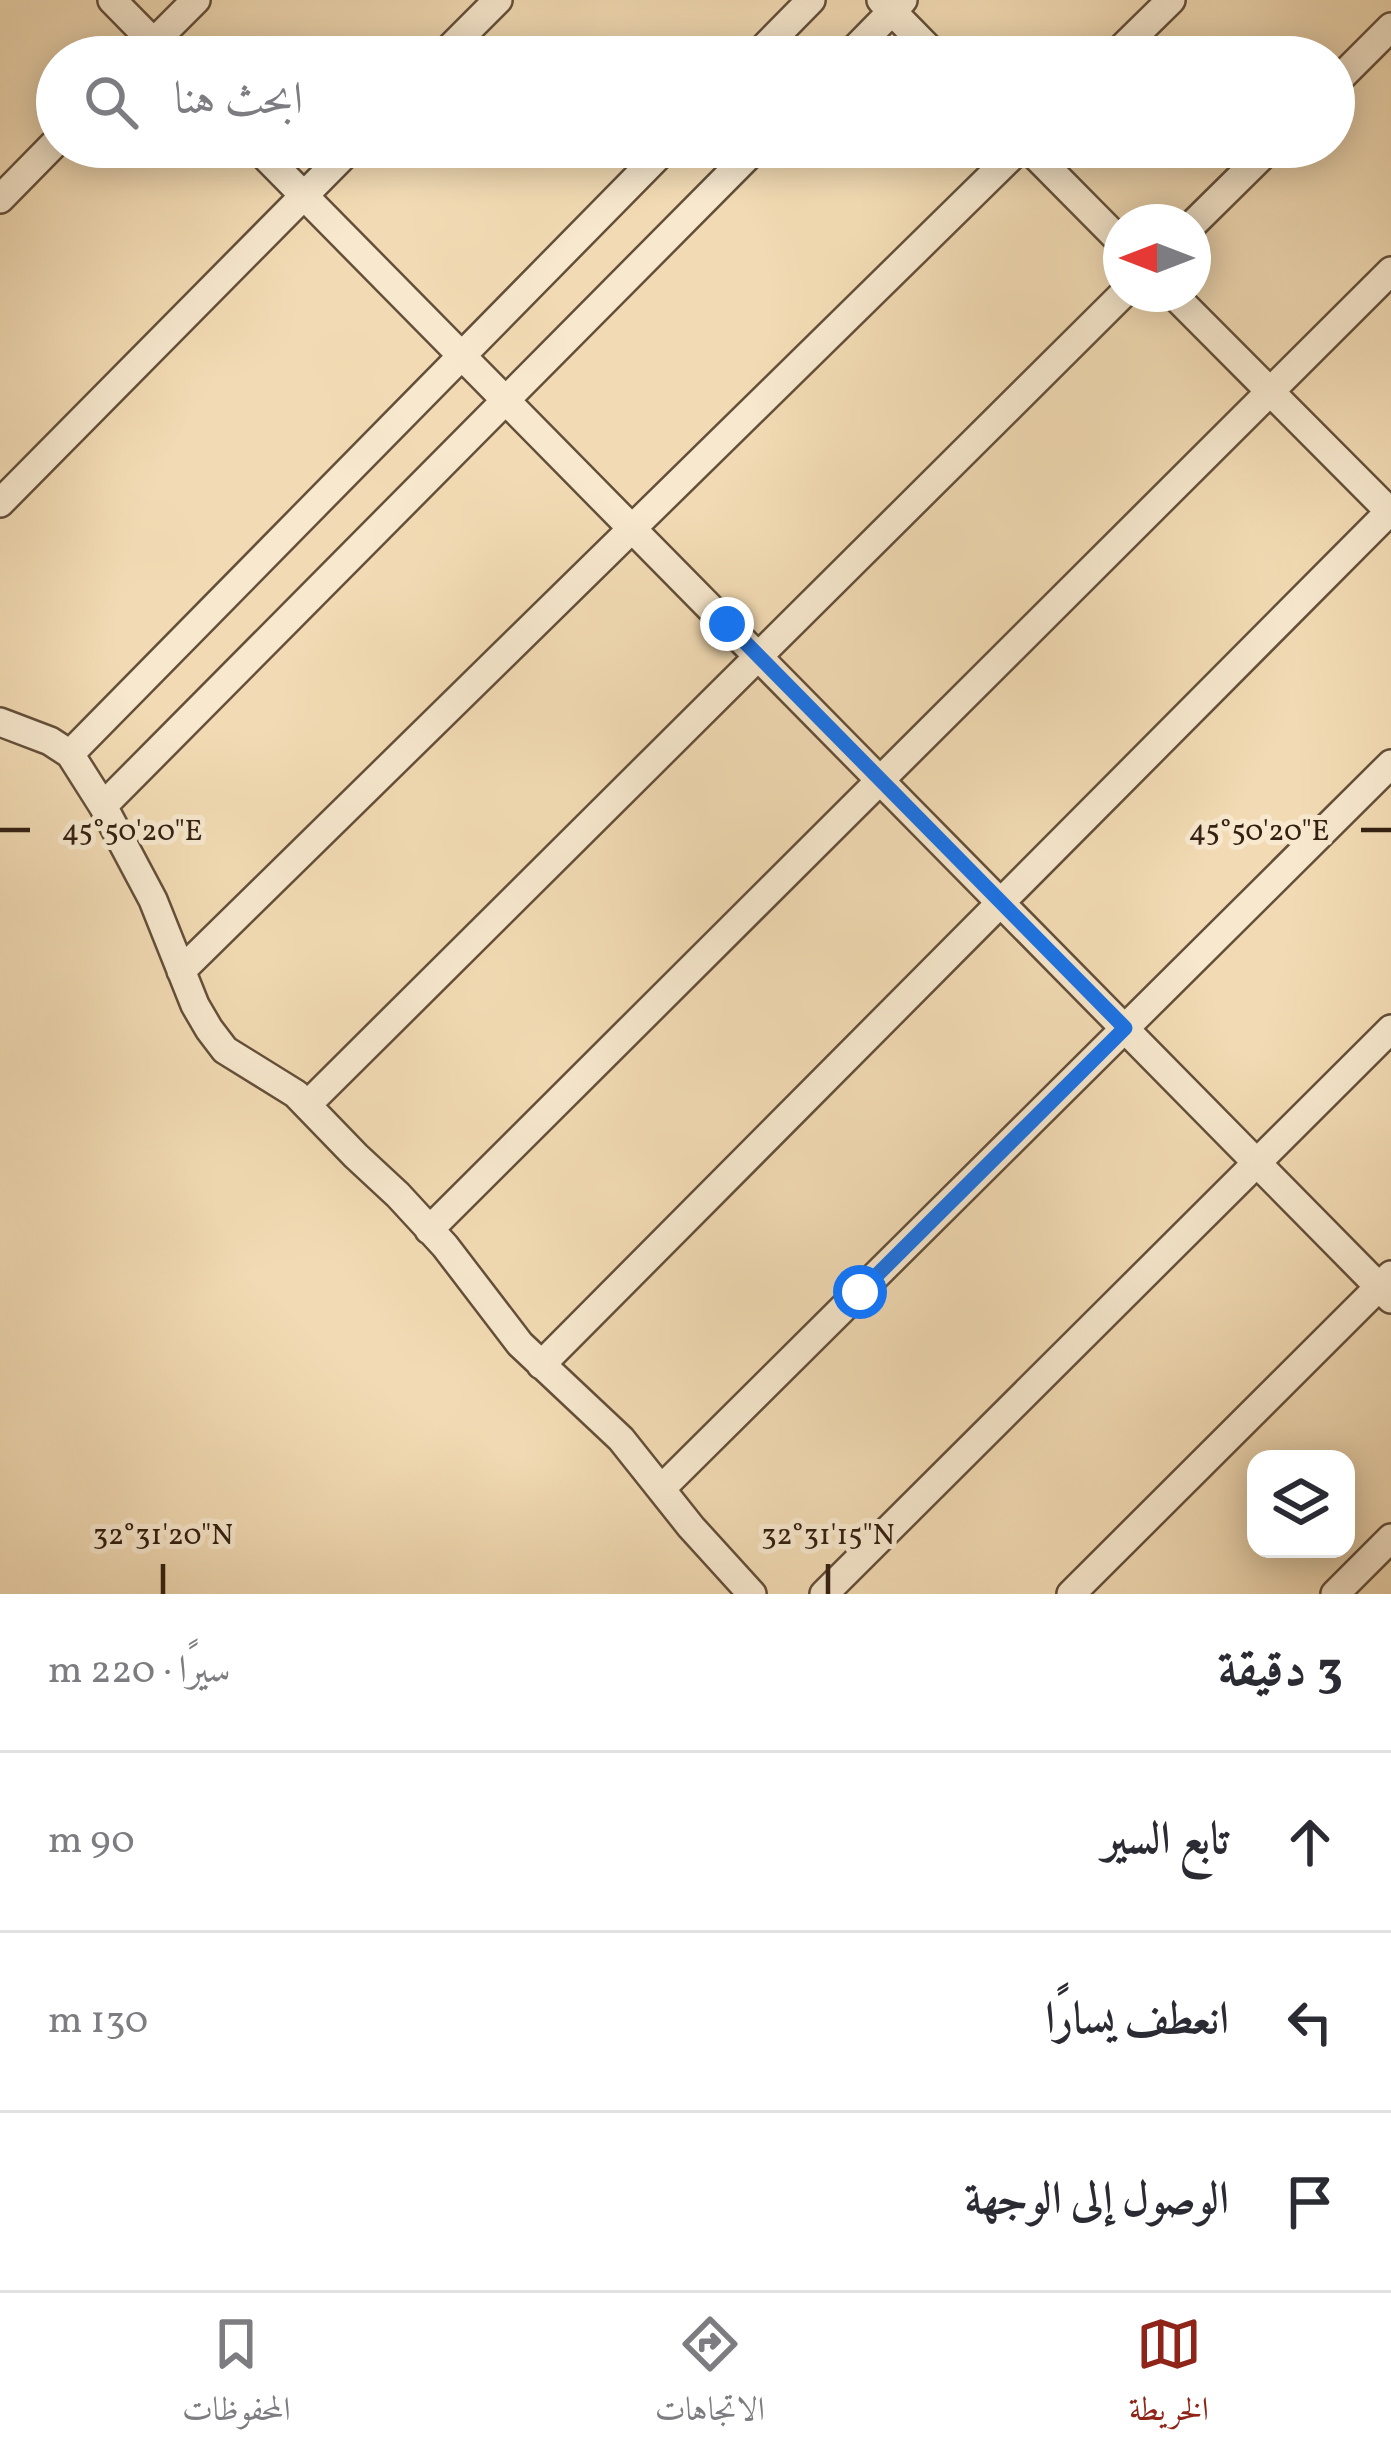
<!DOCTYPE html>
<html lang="ar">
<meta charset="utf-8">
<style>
:root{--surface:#fff;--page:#f2f2f3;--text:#2b2b33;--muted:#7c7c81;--line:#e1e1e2;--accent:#8f2418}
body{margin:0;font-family:Vollkorn,Amiri,serif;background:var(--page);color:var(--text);direction:rtl}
.controls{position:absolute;right:36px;bottom:36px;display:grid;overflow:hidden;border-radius:24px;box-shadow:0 6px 30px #0003}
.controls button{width:108px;height:108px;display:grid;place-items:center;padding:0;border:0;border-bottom:3px solid var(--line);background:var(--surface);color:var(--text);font:60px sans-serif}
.compass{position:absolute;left:1103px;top:204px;width:108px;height:108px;border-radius:50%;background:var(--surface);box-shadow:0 6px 30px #0003;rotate:270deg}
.stop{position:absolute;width:36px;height:36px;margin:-27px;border:9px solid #1a73e8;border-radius:50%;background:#fff}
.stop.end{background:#1a73e8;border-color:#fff;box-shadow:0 3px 12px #0008}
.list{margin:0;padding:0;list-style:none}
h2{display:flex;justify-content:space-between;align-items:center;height:156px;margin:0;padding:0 48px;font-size:51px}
h2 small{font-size:39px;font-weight:400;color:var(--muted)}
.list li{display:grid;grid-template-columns:78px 1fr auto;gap:36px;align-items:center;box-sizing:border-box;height:180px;padding:0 48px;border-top:3px solid var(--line)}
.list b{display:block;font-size:45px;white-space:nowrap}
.list em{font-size:39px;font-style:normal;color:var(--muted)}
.icon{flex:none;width:66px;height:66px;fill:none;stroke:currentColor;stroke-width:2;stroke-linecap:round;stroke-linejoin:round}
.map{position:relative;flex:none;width:1391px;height:1594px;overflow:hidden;direction:ltr}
.search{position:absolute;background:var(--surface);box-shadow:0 6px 30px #0003;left:36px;right:36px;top:36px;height:132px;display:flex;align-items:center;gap:30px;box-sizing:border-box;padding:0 42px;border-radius:66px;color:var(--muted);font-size:45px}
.sheet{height:696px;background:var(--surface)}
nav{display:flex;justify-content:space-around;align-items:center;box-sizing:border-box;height:168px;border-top:3px solid var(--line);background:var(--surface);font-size:33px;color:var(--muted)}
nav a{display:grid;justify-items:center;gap:6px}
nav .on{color:var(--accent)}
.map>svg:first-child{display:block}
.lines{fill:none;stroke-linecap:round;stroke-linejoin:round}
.minor-casing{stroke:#644f3a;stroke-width:32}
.minor{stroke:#f7e8ce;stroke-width:27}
.route{stroke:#1a73e8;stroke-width:15}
.ticks{fill:none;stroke:#342012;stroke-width:4.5}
.ticks-label{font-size:30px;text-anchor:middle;fill:#342012;stroke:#f7e8ce;stroke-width:10;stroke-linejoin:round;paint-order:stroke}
</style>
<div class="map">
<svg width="1391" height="1594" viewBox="0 0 1391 1594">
<rect width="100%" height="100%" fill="#f2dbb4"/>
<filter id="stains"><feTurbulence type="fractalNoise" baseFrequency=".00167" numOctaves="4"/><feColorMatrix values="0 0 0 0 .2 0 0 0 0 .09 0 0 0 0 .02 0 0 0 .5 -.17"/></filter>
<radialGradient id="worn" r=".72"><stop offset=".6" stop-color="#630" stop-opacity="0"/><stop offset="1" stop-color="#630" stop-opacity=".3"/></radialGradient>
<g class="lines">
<defs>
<path id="minor" d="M 112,0 L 168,57
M 881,0 L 937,57
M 139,57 L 196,0
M 441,57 L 498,0
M 755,57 L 811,0
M 847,57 L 903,0
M 1113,57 L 1171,0
M 1334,84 L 1391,27
M 256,147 L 1391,1299
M 1027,147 L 1121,242
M 0,199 L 57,141
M 1193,224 L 1271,147
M 1173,294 L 1391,513
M 0,503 L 352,147
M 0,722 L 50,741 L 70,754 L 103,806 L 153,900 L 195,1005 L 209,1029 L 225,1050 L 296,1094 L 356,1156 L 398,1195 L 445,1246 L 520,1344 L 621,1439 L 691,1527 L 752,1594
M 70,754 L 667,147
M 103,806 L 757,147
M 181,971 L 1021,147
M 307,1105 L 1123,294
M 429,1230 L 1391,271
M 541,1365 L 1391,510
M 661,1489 L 1391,764
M 824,1594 L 1391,1029
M 1071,1594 L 1391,1275
M 1335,1594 L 1391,1538"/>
</defs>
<use href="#minor" class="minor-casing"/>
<use href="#minor" class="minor"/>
</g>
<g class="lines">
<path class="route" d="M 727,624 L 1125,1028 L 860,1292"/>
</g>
<path class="ticks" d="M 0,830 L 30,830M 1361,830 L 1391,830M 163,1564 L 163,1594M 828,1564 L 828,1594"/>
<g class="ticks-label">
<text x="1259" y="840">45°50'20"E</text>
<text x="132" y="840">45°50'20"E</text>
<text x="163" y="1544">32°31'20"N</text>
<text x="828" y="1544">32°31'15"N</text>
</g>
<rect width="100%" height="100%" filter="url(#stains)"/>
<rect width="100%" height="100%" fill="url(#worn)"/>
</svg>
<div class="controls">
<button><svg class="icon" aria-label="layers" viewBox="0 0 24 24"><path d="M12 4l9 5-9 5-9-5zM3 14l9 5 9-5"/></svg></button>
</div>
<svg class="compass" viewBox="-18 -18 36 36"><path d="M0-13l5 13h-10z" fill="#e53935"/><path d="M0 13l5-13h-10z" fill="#7c7c81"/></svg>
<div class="stop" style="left:860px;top:1292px"></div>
<div class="stop end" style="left:727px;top:624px"></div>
<div class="search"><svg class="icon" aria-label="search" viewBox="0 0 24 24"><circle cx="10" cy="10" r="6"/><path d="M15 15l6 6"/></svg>ابحث هنا</div>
</div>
<section class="sheet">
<h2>3 دقيقة<small>سيرًا · 220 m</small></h2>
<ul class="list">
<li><svg class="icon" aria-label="ahead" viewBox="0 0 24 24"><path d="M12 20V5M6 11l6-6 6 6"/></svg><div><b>تابع السير</b></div><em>90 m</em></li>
<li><svg class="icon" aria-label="left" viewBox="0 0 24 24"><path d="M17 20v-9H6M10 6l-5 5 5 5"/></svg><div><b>انعطف يسارًا</b></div><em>130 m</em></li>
<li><svg class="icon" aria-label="arrive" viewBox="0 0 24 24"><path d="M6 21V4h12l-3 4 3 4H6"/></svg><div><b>الوصول إلى الوجهة</b></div></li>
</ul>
</section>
<nav>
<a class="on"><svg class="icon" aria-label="map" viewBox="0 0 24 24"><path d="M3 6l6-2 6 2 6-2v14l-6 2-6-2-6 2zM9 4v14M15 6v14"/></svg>الخريطة</a>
<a><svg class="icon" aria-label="directions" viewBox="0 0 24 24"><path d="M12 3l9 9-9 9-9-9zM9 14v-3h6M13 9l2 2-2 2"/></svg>الاتجاهات</a>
<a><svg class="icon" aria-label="saved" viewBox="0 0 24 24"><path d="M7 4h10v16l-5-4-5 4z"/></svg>المحفوظات</a>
</nav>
